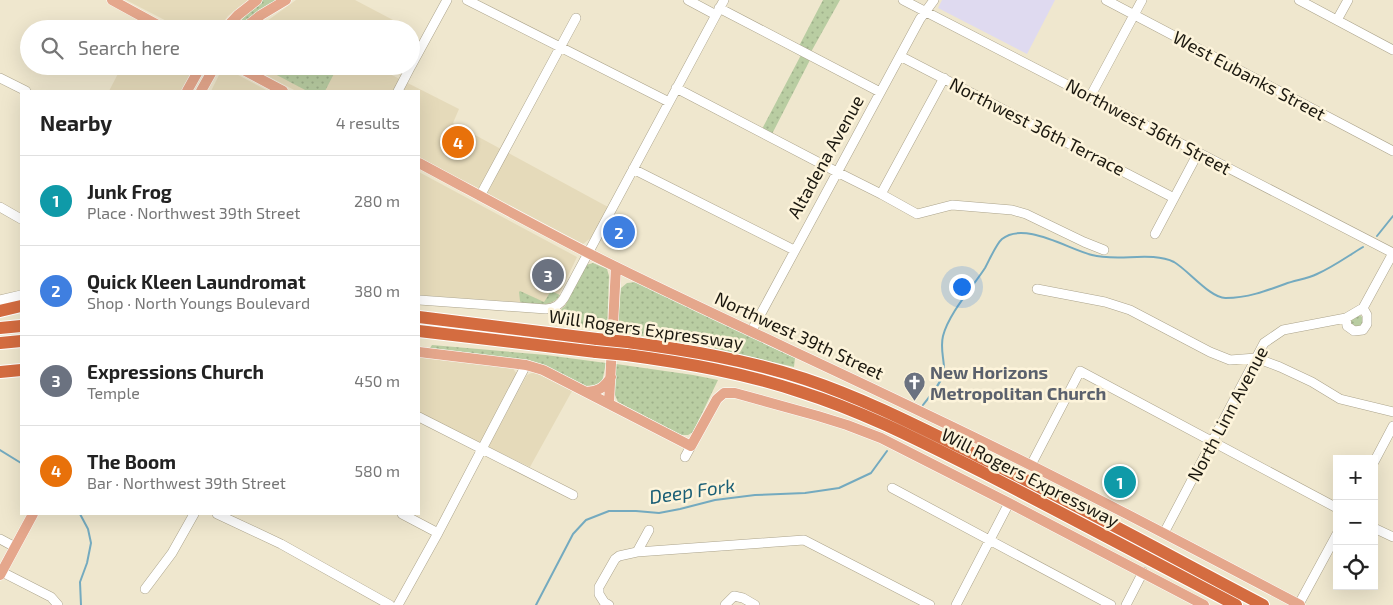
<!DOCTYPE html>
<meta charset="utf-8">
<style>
:root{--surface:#fff;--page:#f2f2f2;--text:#222;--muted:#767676;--line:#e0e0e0;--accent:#0f766e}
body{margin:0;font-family:"Exo 2",sans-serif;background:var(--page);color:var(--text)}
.controls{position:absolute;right:15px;bottom:15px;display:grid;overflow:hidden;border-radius:0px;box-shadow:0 5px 20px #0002}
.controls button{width:45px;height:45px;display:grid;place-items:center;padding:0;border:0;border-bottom:1px solid var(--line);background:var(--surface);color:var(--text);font:25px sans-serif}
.you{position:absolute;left:961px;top:286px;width:18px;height:18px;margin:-12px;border:4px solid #fff;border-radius:50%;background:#1a73e8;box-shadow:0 0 0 8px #1a73e833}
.badge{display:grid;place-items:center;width:32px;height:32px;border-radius:50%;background:var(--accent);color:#fff;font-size:16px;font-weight:700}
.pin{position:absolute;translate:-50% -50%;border:2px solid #fff;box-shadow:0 1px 5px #0006}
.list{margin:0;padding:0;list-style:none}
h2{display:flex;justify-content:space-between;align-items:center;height:65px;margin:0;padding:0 20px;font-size:21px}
h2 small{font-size:16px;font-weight:400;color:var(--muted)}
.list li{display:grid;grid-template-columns:32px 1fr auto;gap:15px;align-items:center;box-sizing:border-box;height:90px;padding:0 20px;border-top:1px solid var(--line)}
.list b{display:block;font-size:19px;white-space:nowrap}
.list p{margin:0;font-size:16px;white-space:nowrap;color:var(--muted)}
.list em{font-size:16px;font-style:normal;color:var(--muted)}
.icon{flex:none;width:28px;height:28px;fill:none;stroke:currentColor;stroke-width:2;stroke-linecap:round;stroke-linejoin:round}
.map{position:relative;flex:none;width:1393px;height:605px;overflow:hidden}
.search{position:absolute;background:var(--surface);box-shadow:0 5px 20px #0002;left:20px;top:20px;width:400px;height:55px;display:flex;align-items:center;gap:12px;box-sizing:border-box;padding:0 18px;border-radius:28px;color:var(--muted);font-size:19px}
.panel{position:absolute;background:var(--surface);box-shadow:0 5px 20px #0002;left:20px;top:90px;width:400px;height:425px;border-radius:0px}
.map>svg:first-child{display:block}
.built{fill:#e5daba}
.medical{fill:#dfdaf0}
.grass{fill:url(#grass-dots)}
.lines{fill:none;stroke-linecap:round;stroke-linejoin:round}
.stream{stroke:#74aabf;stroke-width:2}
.minor-casing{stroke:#aba38b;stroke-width:10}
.major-casing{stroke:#fff;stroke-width:11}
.highway-casing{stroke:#fff;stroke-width:14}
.minor{stroke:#fff;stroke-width:9}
.major{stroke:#e5a78c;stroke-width:10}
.highway{stroke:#d46c40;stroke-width:12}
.highway-bridge-casing{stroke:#fff;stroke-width:14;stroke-linecap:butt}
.highway-bridge{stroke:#d46c40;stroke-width:12}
.labels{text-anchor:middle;stroke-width:5;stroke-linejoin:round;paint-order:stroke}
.street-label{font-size:18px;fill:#1b180f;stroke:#fdf4db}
.worship-label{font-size:18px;font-weight:bold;fill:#5b616d;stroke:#fdf4db;text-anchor:start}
.water-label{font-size:19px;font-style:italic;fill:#195e75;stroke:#fdf4db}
</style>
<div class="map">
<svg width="1393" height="605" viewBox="0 0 1393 605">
<defs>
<pattern id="grass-dots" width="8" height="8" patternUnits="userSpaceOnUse" patternTransform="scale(1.25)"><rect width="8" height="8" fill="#b9cda2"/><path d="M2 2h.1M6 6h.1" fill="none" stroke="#9eaf8a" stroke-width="1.8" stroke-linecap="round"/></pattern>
</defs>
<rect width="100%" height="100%" fill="#efe7ce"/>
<path class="built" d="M 126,0 L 250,0 L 239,7 L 228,16 L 218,29 L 182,29 Z
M 296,0 L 355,0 L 393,20 L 388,29 L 256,29 Z
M 122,66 L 196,66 L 183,91 L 109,91 Z
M 249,66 L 374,66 L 459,109 L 453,123 L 608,207 L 592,237 L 583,244 L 419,157 L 419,91 L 296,91 Z
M 223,67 L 268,91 L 211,91 Z
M 419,172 L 577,257 L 557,299 L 551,303 L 546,304 L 419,295 Z
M 419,356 L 512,367 L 516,373 L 516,377 L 481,443 L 475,442 L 419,413 Z
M 534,372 L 572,391 L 530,467 L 488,447 L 527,375 Z"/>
<path class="medical" d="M 942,0 L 1055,0 L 1027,54 L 938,8 Z"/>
<path class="grass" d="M 262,0 L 279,0 L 246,21 L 238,29 L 232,29 Z
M 823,0 L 840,0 L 811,52 L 799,46 Z
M 801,55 L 810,60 L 772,134 L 762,129 Z
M 276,66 L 338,66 L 325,91 L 307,91 L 273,73 Z
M 593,263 L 607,269 L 609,276 L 607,330 L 559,325 L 559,311 L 565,306 L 586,265 Z
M 637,282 L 795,358 L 794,367 L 697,344 L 617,332 L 621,288 L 627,283 Z
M 520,291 L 544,302 L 551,291 L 560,295 C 552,308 534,304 521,303 L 520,301 L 519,292 Z
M 1359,314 L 1364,319 L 1364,324 L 1358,329 L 1350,324 L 1350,319 Z
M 432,345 L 546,355 L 606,363 L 602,382 L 595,385 L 586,386 L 544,365 L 529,360 L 430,348 Z
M 616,364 L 693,375 L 718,380 L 693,432 L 688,435 L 681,435 L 618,402 L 615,395 Z"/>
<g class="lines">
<path class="stream" d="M 1377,236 L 1393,216
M 923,405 C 929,397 945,379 944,369 C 944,358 940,348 943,336 C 949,313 972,288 985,268 C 989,261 996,244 1002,239 C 1024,221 1068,249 1092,255 C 1117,262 1152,251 1174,262 C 1188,270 1211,299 1226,298 C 1247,298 1266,291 1285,284 C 1296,280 1307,279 1317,274 C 1333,267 1348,256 1363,247
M 0,450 L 21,463
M 80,514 L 88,529 L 91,543 L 87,563 L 80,582 L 81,605
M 536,605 L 573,534 L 586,520 L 609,511 L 636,511 L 659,513 L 680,509 L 715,500 L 755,495 L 805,493 L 839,488 L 871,473 L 887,451"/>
<defs>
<path id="minor" d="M 467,0 L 669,102
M 688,0 L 716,15
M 903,0 L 1393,253 L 1363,308 L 1346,318 L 1283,330 L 1264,343 L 1164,533
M 1106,0 L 1393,151
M 1299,0 L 1393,50
M 719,8 L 880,92
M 1337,20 L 1348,0
M 900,56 L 1174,198
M 411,66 L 447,0
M 0,78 L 26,91
M 676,88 L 837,172 L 881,194 L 917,214 L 952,205 L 1012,210 L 1026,214 L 1084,242 L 1104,250
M 398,91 L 411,66
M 1090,97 L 1142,0
M 633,169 L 794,250
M 881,194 L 944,78
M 480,196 L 576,18
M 0,207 L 21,219
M 1155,234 L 1198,153
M 1037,289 L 1105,302 L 1130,310 L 1210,352 L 1230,360 L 1256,358 L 1280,367 L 1312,382 L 1340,399 L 1393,412
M 0,300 L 21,295
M 419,300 L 546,309 C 555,308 560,305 564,298 L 724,0
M 1346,318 L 1347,326 L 1354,331 L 1363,330 L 1367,324 L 1367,315 L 1363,308
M 751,332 L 900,56 L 920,19 L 934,0
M 419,417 L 573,495
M 685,457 L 691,446
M 1374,462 L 1393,426
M 1031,465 L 1080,371 L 1337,508
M 892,488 L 1111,605
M 217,514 L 281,544 L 390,605
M 402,514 L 438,533
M 1374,528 L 1393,537
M 0,539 L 15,547
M 637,552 L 649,530
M 2,572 L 51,597 L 58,605
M 145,589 L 172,553 L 194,514
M 1299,604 L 1337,534
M 398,605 L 438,533 L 526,365
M 609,605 L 604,602 L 599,594 L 599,587 L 615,559 L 619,556 L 637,552 L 804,540 L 930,605
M 725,605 L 734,596 L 743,598 L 755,605
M 956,605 L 1009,503
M 1126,605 L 1143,572"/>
<path id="major" d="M 112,0 L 165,29
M 225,29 L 238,15 L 257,0
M 243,29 L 261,15 L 286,0
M 236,66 L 283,91
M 187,91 L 201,66
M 201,91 L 215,66
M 419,163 C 477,194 535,226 594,256 C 706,312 821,363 934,418 C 1058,477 1179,541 1300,605
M 419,352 L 526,365 L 543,370 L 691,446 L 717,399 L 724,393 L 735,393 L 818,416 L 847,425 L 881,438 L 1009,503 L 1204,605
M 586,392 C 599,391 604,388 611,377
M 609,403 L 616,267
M 0,575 L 33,514"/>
<path id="highway" d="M 0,311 L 21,306
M 419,317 L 597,339
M 0,328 L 21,326
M 419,331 L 596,352
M 627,342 C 688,350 747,360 805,379 C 865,399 921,428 978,456 C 1074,503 1168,555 1263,605
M 0,343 L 21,341
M 627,355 C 686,363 744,373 801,392 C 865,412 924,443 984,473 C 1068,516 1152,561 1236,605
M 0,372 L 21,370"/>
</defs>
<use href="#minor" class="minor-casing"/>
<use href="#major" class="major-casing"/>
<use href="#highway" class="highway-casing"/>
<use href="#minor" class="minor"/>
<use href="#major" class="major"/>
<use href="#highway" class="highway"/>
<defs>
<path id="highway-bridge" d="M 597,339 L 627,342
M 596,352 L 627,355"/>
</defs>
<use href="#highway-bridge" class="highway-bridge-casing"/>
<use href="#highway-bridge" class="highway-bridge"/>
</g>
<defs>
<symbol id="church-pin" viewBox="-11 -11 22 30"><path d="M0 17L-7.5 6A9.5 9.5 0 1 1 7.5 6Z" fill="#6b7280" stroke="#fdf4db"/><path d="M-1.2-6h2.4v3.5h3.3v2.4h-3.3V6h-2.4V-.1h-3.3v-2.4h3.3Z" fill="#fff"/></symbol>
</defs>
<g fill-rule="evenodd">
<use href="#church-pin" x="902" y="370" width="25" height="34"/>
</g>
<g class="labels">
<g class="street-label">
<text transform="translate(1249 76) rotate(28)" y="6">West Eubanks Street</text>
<text transform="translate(1037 127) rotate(27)" y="6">Northwest 36th Terrace</text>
<text transform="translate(1148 127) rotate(28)" y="6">Northwest 36th Street</text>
<text transform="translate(826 157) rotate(-61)" y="6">Altadena Avenue</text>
<text transform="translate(646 330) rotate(8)" y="6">Will Rogers Expressway</text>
<text transform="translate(799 336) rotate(25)" y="6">Northwest 39th Street</text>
<text transform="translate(1228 414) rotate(-62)" y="6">North Linn Avenue</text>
<text transform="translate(1030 478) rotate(27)" y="6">Will Rogers Expressway</text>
</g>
<g class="worship-label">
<text x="930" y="379">New Horizons<tspan x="930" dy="21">Metropolitan Church</tspan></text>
</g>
<g class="water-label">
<text transform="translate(692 491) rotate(-8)" y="7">Deep Fork</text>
</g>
</g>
</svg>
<div class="controls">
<button>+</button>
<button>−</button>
<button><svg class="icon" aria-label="locate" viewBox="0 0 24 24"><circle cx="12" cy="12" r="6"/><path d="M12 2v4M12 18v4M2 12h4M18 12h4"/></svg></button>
</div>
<div class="you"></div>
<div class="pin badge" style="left:1120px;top:482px;background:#0f9aa8">1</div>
<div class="pin badge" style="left:619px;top:232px;background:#3f7fe0">2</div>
<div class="pin badge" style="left:548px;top:275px;background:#6b7280">3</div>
<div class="pin badge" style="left:458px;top:142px;background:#e8710a">4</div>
<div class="search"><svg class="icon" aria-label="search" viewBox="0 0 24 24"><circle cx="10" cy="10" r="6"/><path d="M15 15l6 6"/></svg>Search here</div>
<section class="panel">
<h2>Nearby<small>4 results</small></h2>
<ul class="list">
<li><span class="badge" style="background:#0f9aa8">1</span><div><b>Junk Frog</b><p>Place · Northwest 39th Street</p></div><em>280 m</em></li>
<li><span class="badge" style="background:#3f7fe0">2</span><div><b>Quick Kleen Laundromat</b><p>Shop · North Youngs Boulevard</p></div><em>380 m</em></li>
<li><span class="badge" style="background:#6b7280">3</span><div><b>Expressions Church</b><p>Temple</p></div><em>450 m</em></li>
<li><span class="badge" style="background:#e8710a">4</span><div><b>The Boom</b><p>Bar · Northwest 39th Street</p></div><em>580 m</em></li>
</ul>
</section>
</div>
